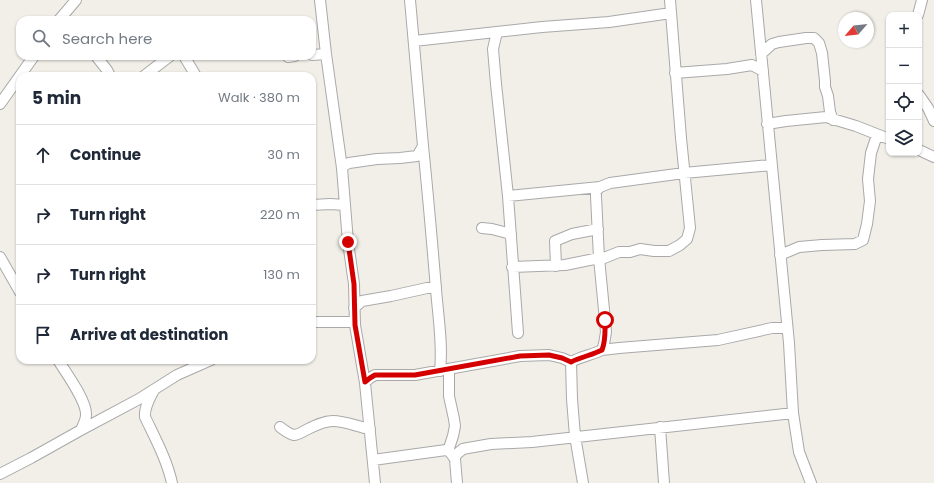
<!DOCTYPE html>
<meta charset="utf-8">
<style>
:root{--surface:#fff;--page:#f2f2f3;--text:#1f2937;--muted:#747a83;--line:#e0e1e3}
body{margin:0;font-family:Poppins,sans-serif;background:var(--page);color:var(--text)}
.controls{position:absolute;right:12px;top:12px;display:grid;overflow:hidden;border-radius:8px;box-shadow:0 1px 3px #0004}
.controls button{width:36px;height:36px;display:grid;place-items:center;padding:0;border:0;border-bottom:1px solid var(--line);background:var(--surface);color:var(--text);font:20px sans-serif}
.compass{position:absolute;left:838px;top:12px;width:36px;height:36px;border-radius:50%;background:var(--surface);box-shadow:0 1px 3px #0004;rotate:242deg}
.stop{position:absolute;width:12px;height:12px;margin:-9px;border:3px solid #d40000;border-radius:50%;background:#fff}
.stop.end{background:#d40000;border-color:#fff;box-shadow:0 1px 4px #0008}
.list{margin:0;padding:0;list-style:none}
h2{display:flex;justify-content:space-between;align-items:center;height:52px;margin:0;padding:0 16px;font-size:17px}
h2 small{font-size:13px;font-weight:400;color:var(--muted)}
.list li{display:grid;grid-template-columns:26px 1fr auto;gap:12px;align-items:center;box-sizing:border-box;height:60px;padding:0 16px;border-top:1px solid var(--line)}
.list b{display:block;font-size:15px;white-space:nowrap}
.list em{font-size:13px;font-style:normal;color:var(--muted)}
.icon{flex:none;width:22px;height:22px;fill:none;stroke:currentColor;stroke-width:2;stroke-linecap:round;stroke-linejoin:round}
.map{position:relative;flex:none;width:934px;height:483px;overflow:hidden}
.search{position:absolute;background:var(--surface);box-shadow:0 1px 3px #0004;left:16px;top:16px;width:300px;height:44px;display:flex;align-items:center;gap:10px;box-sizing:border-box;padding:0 14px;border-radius:12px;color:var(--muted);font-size:15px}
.panel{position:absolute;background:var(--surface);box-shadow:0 1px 3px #0004;left:16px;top:72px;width:300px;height:292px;border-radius:12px}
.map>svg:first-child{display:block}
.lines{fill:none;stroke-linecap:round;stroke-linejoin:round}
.minor-casing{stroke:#a9a9a9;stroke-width:12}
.minor{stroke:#fff;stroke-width:10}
.route{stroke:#d40000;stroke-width:5}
</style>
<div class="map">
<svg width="934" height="483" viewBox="0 0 934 483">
<rect width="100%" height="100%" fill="#f2efe9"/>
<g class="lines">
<defs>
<path id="minor" d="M 320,0 L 326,54 L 342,168 L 348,242 L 354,284 L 355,325 L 365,383 L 375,483
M 756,0 L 789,343 L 793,413 L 799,452 L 811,483
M 918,15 L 922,0
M 59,20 L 76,0
M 497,32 L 493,49 L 496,84 L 508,196 L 518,333
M 414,41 L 542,27 L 609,22 L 671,13
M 761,54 L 772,44 L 779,42 L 806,38 L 814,38 L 819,43 L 822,53 L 825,81 L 825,87 L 828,96 L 830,112 L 833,120
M 312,55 L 326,54
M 96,56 L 107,70 L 110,76
M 184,56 L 196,76
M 288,57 L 295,56
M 675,73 L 727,69 L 752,65 L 763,71
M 144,76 L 170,56
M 919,95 L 928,108 L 934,121
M 0,104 L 34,56
M 767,124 L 786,121 L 826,117 L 856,126 L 889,139
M 423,146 C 428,194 432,241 436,289 C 438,316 443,344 440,371
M 919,150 L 934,157
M 342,168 L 345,165 L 349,163 L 377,159 L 400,158 L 417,156 L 419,153 L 423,146 L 410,0
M 508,196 L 600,187
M 312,205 L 330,204 L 345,205
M 482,228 L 492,229 L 511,234
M 780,255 L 799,247 L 822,245 L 855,244 L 863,240 L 867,224 L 870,201 L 868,179 L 871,153 L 877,135
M 0,257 L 20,292
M 599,260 L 619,252 L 630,252 L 640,249 L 654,251 L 669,251 L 680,245 L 687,239 L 690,228 L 681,138 L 670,0
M 556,266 L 555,241 L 572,234 L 598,229
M 512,267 L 565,265 L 599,258
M 354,308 L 362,301 L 391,296 L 436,286
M 312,322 L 355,322
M 602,350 L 619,348 L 718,340 L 772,328 L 787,328
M 58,360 C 66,373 87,401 86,415 C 86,420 83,425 81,430
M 365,382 L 370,378 L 375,375 L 415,375 L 520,356 L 549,355 L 562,358 L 571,362
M 154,390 C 150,398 144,407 145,417 C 155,438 167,460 172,483
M 280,427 C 284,430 289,434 294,435 C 298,435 302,432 306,430 C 314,426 323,421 333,421 C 345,421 358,427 370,429
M 660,427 L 664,483
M 448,451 L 453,436 L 455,426 L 454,419 L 449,396 L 449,369
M 454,458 L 458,453 L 463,449 L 468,448 L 491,444 L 532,442 L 793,413
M 373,460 L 446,450 L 450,452 L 455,459 L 457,483
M 0,474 L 31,458 L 81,430 L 139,399 L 177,375 L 211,360
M 583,483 L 575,436 L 572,399 L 571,362 C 582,356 592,355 602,350 L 604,344 L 606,332 L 605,320 L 599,258 L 596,196 L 596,191 L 600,187 L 610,183 L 684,173 L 771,165"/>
</defs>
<use href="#minor" class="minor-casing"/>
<use href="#minor" class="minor"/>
</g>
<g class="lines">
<path class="route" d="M 348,242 L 354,284 L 355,325 L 365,382 L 370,378 L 375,375 L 415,375 L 520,356 L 549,355 L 562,358 L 571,362 C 581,357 592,355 602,350 C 606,340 605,330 605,320"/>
</g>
</svg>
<div class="controls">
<button>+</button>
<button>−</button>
<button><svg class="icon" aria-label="locate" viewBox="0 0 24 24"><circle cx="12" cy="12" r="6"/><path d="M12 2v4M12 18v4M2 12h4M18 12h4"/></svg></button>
<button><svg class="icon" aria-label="layers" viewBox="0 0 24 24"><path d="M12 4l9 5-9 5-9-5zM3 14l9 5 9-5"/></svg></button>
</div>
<svg class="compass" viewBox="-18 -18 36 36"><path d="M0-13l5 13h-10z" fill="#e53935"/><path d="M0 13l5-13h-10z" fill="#747a83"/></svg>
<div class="stop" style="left:605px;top:320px"></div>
<div class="stop end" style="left:348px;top:242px"></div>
<div class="search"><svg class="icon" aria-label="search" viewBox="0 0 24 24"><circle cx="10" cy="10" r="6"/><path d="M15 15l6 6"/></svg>Search here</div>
<section class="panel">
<h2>5 min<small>Walk · 380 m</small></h2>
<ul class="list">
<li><svg class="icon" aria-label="ahead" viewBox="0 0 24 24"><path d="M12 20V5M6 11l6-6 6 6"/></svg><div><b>Continue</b></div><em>30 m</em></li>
<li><svg class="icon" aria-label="right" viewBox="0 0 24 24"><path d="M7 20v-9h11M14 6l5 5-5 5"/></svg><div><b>Turn right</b></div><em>220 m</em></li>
<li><svg class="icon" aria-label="right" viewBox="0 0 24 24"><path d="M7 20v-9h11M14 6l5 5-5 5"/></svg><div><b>Turn right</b></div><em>130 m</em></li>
<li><svg class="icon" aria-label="arrive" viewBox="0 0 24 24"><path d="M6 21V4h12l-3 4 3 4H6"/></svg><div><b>Arrive at destination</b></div></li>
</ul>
</section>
</div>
